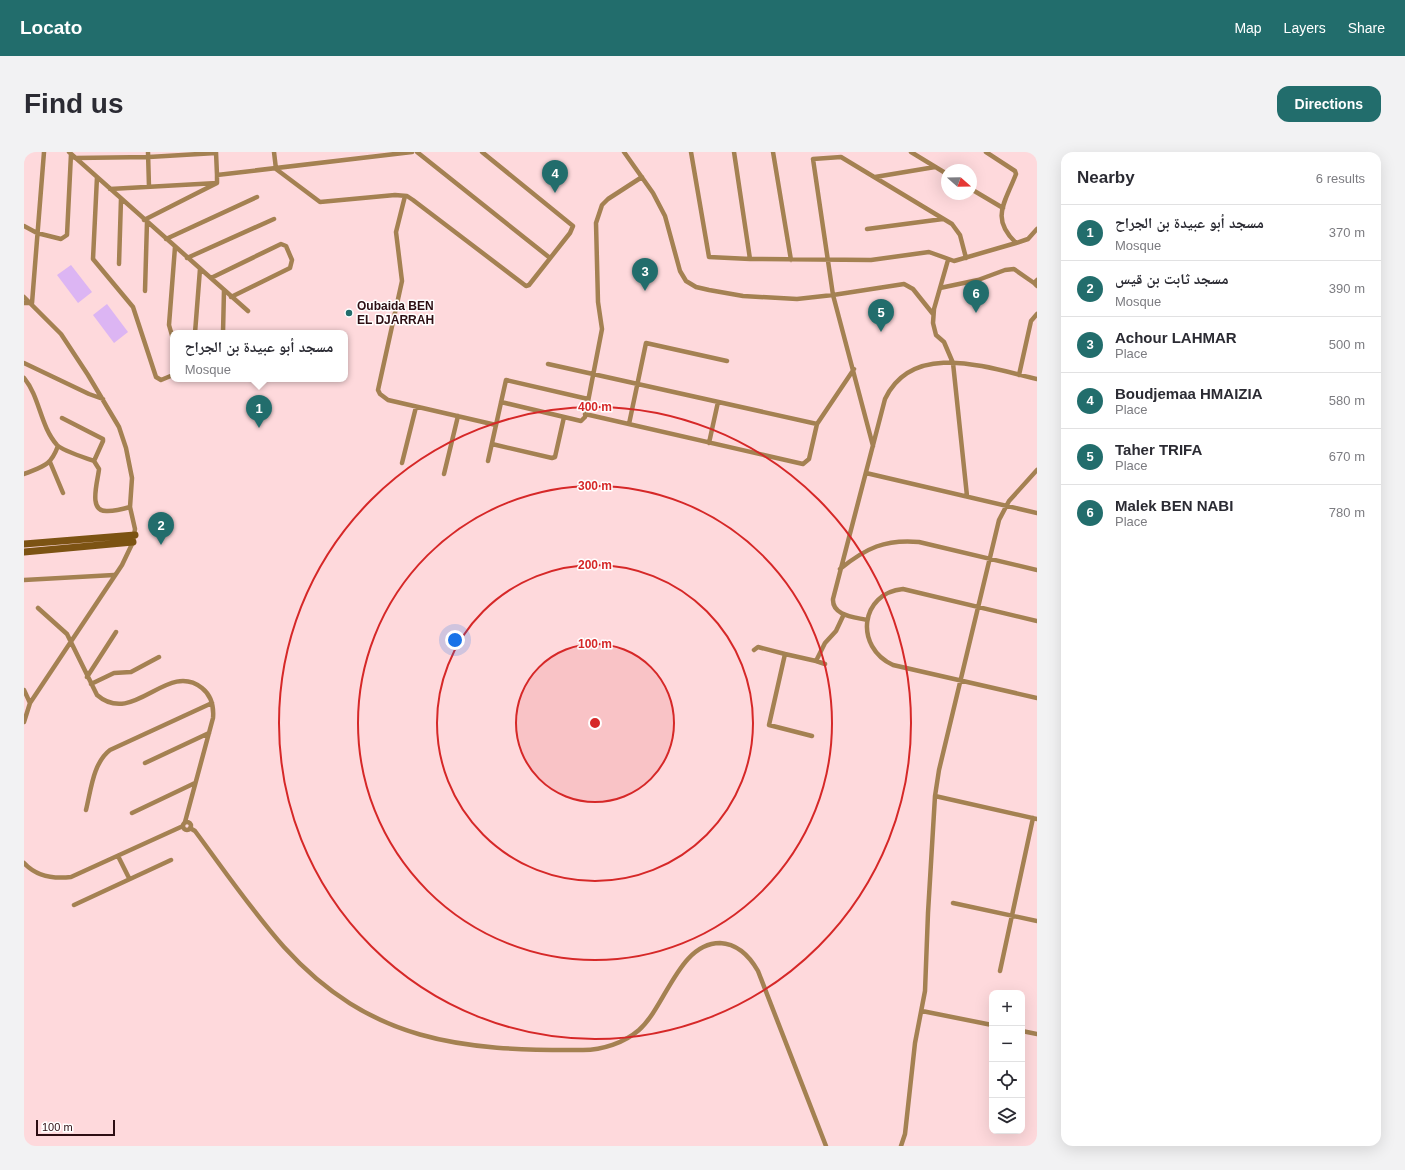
<!DOCTYPE html>
<meta charset="utf-8">
<style>
:root{--surface:#fff;--page:#f2f2f3;--text:#2b2b33;--muted:#7c7c81;--line:#e1e1e2;--accent:#226d6c}
body{margin:0;font-family:Helvetica,"Noto Naskh Arabic",sans-serif;background:var(--page);color:var(--text)}
.controls{position:absolute;right:12px;bottom:12px;display:grid;overflow:hidden;border-radius:8px;box-shadow:0 4px 16px #0002}
.controls button{width:36px;height:36px;display:grid;place-items:center;padding:0;border:0;border-bottom:1px solid var(--line);background:var(--surface);color:var(--text);font:20px sans-serif}
.compass{position:absolute;left:917px;top:12px;width:36px;height:36px;border-radius:50%;background:var(--surface);box-shadow:0 4px 16px #0002;rotate:110deg}
.scale{position:absolute;left:12px;bottom:10px;width:79px;box-sizing:border-box;padding-left:4px;border:2px solid #2d0e13;border-top:0;font-size:11px;line-height:14px;white-space:nowrap;color:#2d0e13;-webkit-text-stroke:3px #fff;paint-order:stroke}
.you{position:absolute;left:431px;top:488px;width:14px;height:14px;margin:-10px;border:3px solid #fff;border-radius:50%;background:#1a73e8;box-shadow:0 0 0 6px #1a73e833}
.badge{display:grid;place-items:center;width:26px;height:26px;border-radius:50%;background:var(--accent);color:#fff;font-size:13px;font-weight:700}
.pin{position:absolute;translate:-50% -33px;filter:drop-shadow(0 1px 2px #0008)}
.pin::after{content:'';position:absolute;top:21px;width:14px;height:12px;background:inherit;clip-path:polygon(0 0,100% 0,50% 100%)}
.popup{position:absolute;left:146px;top:178px;width:178px;height:52px;box-sizing:border-box;display:grid;place-content:center;border-radius:8px;background:var(--surface);filter:drop-shadow(0 1px 3px #0005);font-size:13px;white-space:nowrap;color:var(--muted)}
.popup b{font-size:15px;color:var(--text)}
.popup::after{content:'';position:absolute;left:50%;top:100%;margin-left:-8px;border:8px solid transparent;border-top-color:var(--surface)}
.list{margin:0;padding:0;list-style:none}
h2{display:flex;justify-content:space-between;align-items:center;height:52px;margin:0;padding:0 16px;font-size:17px}
h2 small{font-size:13px;font-weight:400;color:var(--muted)}
.list li{display:grid;grid-template-columns:26px 1fr auto;gap:12px;align-items:center;box-sizing:border-box;height:56px;padding:0 16px;border-top:1px solid var(--line)}
.list b{display:block;font-size:15px;white-space:nowrap}
.list p{margin:0;font-size:13px;white-space:nowrap;color:var(--muted)}
.list em{font-size:13px;font-style:normal;color:var(--muted)}
.icon{flex:none;width:22px;height:22px;fill:none;stroke:currentColor;stroke-width:2;stroke-linecap:round;stroke-linejoin:round}
.map{position:relative;flex:none;width:1013px;height:994px;overflow:hidden;border-radius:12px}
header{display:flex;align-items:center;gap:24px;box-sizing:border-box;height:56px;padding:0 20px;background:var(--accent);color:#fff}
header strong{font-size:19px}
nav{display:flex;gap:22px;margin-inline-start:auto;font-size:14px}
.intro{display:flex;align-items:center;justify-content:space-between;box-sizing:border-box;height:96px;padding:0 24px}
h1{margin:0;font-size:28px}
.button{padding:10px 18px;border-radius:12px;background:var(--accent);color:#fff;font-size:14px;font-weight:700}
main{display:flex;gap:24px;padding:0 24px}
aside{flex:1;background:var(--surface);border-radius:12px;box-shadow:0 4px 16px #0002}
.map>svg:first-child{display:block}
.green{fill:#dcb5f3}
.lines{fill:none;stroke-linecap:round;stroke-linejoin:round}
.street{stroke:#a48152;stroke-width:4.5}
.secondary{stroke:#7c5313;stroke-width:7}
.ring{fill:none;stroke:#d62828;stroke-width:2}
.poi-dot{fill:#226d6c;stroke:#fff;stroke-width:1.5}
.labels{text-anchor:middle;stroke-width:3;stroke-linejoin:round;paint-order:stroke}
.poi-label{font-size:12px;font-weight:bold;fill:#2d0e13;stroke:#fff;text-anchor:start}
.centre{fill:#d62828;stroke:#fff;stroke-width:2}
.ring-label{font-size:12px;text-anchor:middle;font-weight:bold;fill:#d62828;stroke:#fff;stroke-width:3;stroke-linejoin:round;paint-order:stroke}
</style>
<header>
<strong>Locato</strong>
<nav><a>Map</a><a>Layers</a><a>Share</a></nav>
</header>
<div class="intro"><h1>Find us</h1><a class="button">Directions</a></div>
<main>
<div class="map">
<svg width="1013" height="994" viewBox="0 0 1013 994">
<rect width="100%" height="100%" fill="#fed9dc"/>
<path class="green" d="M 47,113 L 68,140 L 54,151 L 33,123 Z
M 83,152 L 104,180 L 90,191 L 69,163 Z"/>
<g class="lines">
<path class="street" d="M 45,0 L 224,159
M 124,0 L 125,35
M 192,0 L 193,23 L 388,0
M 250,0 L 252,17 L 296,50 L 371,43 L 383,44 L 389,48 L 502,134 L 505,133 L 546,81 L 549,74 L 458,0
M 393,0 L 526,106
M 600,0 L 629,41 L 641,64 L 656,119 L 662,129 L 672,135 L 685,138 L 719,144 L 773,147 L 809,143 L 789,7 L 817,5 L 928,72 L 936,83 L 942,106
M 667,0 L 685,105 L 726,107 L 710,0
M 749,0 L 767,108
M 887,0 L 923,22
M 962,0 L 991,19 L 992,22 C 981,51 966,66 992,91
M 51,6 L 125,5 L 192,1
M 73,25 L 69,107 L 109,155 L 132,225 L 137,228 L 149,223
M 851,25 L 911,15
M 86,37 L 193,31
M 947,37 L 979,56
M 381,44 L 372,80 L 378,129 L 354,238 L 356,242 L 364,248 L 472,273
M 120,68 L 193,31 L 193,23
M 0,74 L 13,81 L 37,87 L 43,83 L 47,2
M 843,77 L 919,67
M 142,87 L 233,45
M 163,106 L 250,67
M 726,107 L 847,108 L 905,100 L 930,109 L 992,91 L 1004,87 L 1013,77
M 924,108 L 910,157 L 909,171 L 912,183 L 920,190 L 929,211 L 943,344
M 95,112 L 97,47
M 187,126 L 257,92 L 262,94 L 268,108 L 266,116 L 207,145
M 1013,128 L 1010,131 L 1013,134
M 916,136 L 954,128 L 981,118 L 990,117 L 1010,131
M 121,139 L 123,70
M 0,145 L 37,182 L 64,223 L 95,275 L 102,296 L 108,326 L 106,355 L 111,377 L 109,390 L 98,413 L 6,551 L 0,570
M 0,151 L 8,151 L 20,0
M 171,181 L 176,117
M 199,181 L 200,138
M 149,187 L 145,173 L 151,95
M 0,211 L 65,242 L 79,247
M 524,212 L 793,272 L 785,307 L 779,312 L 561,262
M 995,223 L 1007,169 L 1013,162
M 0,226 C 16,245 16,274 33,293 C 39,299 62,306 70,309 L 75,317 C 74,329 63,361 84,359 C 92,359 99,357 106,355
M 477,250 L 557,269 L 561,265 L 578,177 L 574,150 L 572,71 L 578,53 L 584,47 L 618,25
M 38,266 L 79,287 L 79,289 L 70,309
M 605,272 L 622,191 L 703,209
M 793,272 L 830,217
M 685,291 L 694,250
M 468,292 L 528,306 L 531,305 L 540,265
M 849,294 L 809,143 L 880,132 L 889,137 L 909,162
M 464,309 L 482,228 L 564,247
M 26,310 L 39,341
M 378,311 L 392,255
M 842,321 L 1013,361
M 0,322 C 19,314 26,315 34,294
M 420,322 L 434,264
M 816,417 C 842,396 861,387 895,390 L 1013,418
M 0,428 L 90,423
M 14,456 L 43,482 L 73,543 C 110,575 143,508 178,536 C 188,544 190,554 189,566 L 161,670
M 843,468 C 831,465 808,464 809,447 L 861,247 C 889,188 965,216 1013,227
M 1013,469 L 879,437 C 836,441 830,495 869,513 L 1013,546
M 730,498 L 734,495 L 761,502
M 792,509 L 801,512
M 63,525 L 92,480
M 67,532 L 90,521 L 107,520 L 135,505
M 0,538 L 6,551
M 788,584 L 745,573 L 761,502 L 792,509 L 801,491 L 812,479 L 820,462
M 121,611 L 185,581
M 911,644 L 1013,667
M 62,658 C 67,638 69,611 86,598 L 188,551
M 108,661 L 171,631
M159 674a4 4 0 1 1 8 0a4 4 0 1 1-8 0Z
M 166,676 L 171,679 C 200,718 228,759 260,795 C 346,890 437,899 559,898 C 578,898 600,891 615,878 C 642,854 655,791 696,791 C 715,792 726,805 734,819 L 802,994
M 94,704 L 105,726
M 0,711 C 12,724 30,727 47,725 L 159,674
M 929,751 L 1013,769
M 50,753 L 147,708
M 976,819 L 1009,666
M 898,859 L 968,873
M 998,879 L 1013,882
M 877,994 L 881,982 L 891,891 L 901,839 L 904,761 L 911,644 L 915,618 L 975,368 L 985,349 L 1013,318"/>
<path class="secondary" d="M 0,392 L 111,383
M 0,400 L 109,390"/>
</g>
<circle cx="571" cy="571" r="79" fill="#d62828" fill-opacity=".12"/>
<g class="ring">
<circle cx="571" cy="571" r="79"/>
<circle cx="571" cy="571" r="158"/>
<circle cx="571" cy="571" r="237"/>
<circle cx="571" cy="571" r="316"/>
</g>
<circle class="poi-dot" cx="325" cy="161" r="4"/>
<g class="labels">
<g class="poi-label">
<text x="333" y="158">Oubaida BEN<tspan x="333" dy="14">EL DJARRAH</tspan></text>
</g>
</g>
<circle cx="571" cy="571" r="6" class="centre"/>
<g class="ring-label">
<text x="571" y="259">400 m</text>
<text x="571" y="338">300 m</text>
<text x="571" y="417">200 m</text>
<text x="571" y="496">100 m</text>
</g>
</svg>
<div class="controls">
<button>+</button>
<button>−</button>
<button><svg class="icon" aria-label="locate" viewBox="0 0 24 24"><circle cx="12" cy="12" r="6"/><path d="M12 2v4M12 18v4M2 12h4M18 12h4"/></svg></button>
<button><svg class="icon" aria-label="layers" viewBox="0 0 24 24"><path d="M12 4l9 5-9 5-9-5zM3 14l9 5 9-5"/></svg></button>
</div>
<svg class="compass" viewBox="-18 -18 36 36"><path d="M0-13l5 13h-10z" fill="#e53935"/><path d="M0 13l5-13h-10z" fill="#7c7c81"/></svg>
<div class="scale">100 m</div>
<div class="you"></div>
<div class="pin badge" style="left:235px;top:276px">1</div>
<div class="popup"><b>مسجد أبو عبيدة بن الجراح</b>Mosque</div>
<div class="pin badge" style="left:137px;top:393px">2</div>
<div class="pin badge" style="left:621px;top:139px">3</div>
<div class="pin badge" style="left:531px;top:41px">4</div>
<div class="pin badge" style="left:857px;top:180px">5</div>
<div class="pin badge" style="left:952px;top:161px">6</div>
</div>
<aside>
<h2>Nearby<small>6 results</small></h2>
<ul class="list">
<li><span class="badge">1</span><div><b>مسجد أبو عبيدة بن الجراح</b><p>Mosque</p></div><em>370 m</em></li>
<li><span class="badge">2</span><div><b>مسجد ثابت بن قيس</b><p>Mosque</p></div><em>390 m</em></li>
<li><span class="badge">3</span><div><b>Achour LAHMAR</b><p>Place</p></div><em>500 m</em></li>
<li><span class="badge">4</span><div><b>Boudjemaa HMAIZIA</b><p>Place</p></div><em>580 m</em></li>
<li><span class="badge">5</span><div><b>Taher TRIFA</b><p>Place</p></div><em>670 m</em></li>
<li><span class="badge">6</span><div><b>Malek BEN NABI</b><p>Place</p></div><em>780 m</em></li>
</ul>
</aside>
</main>
